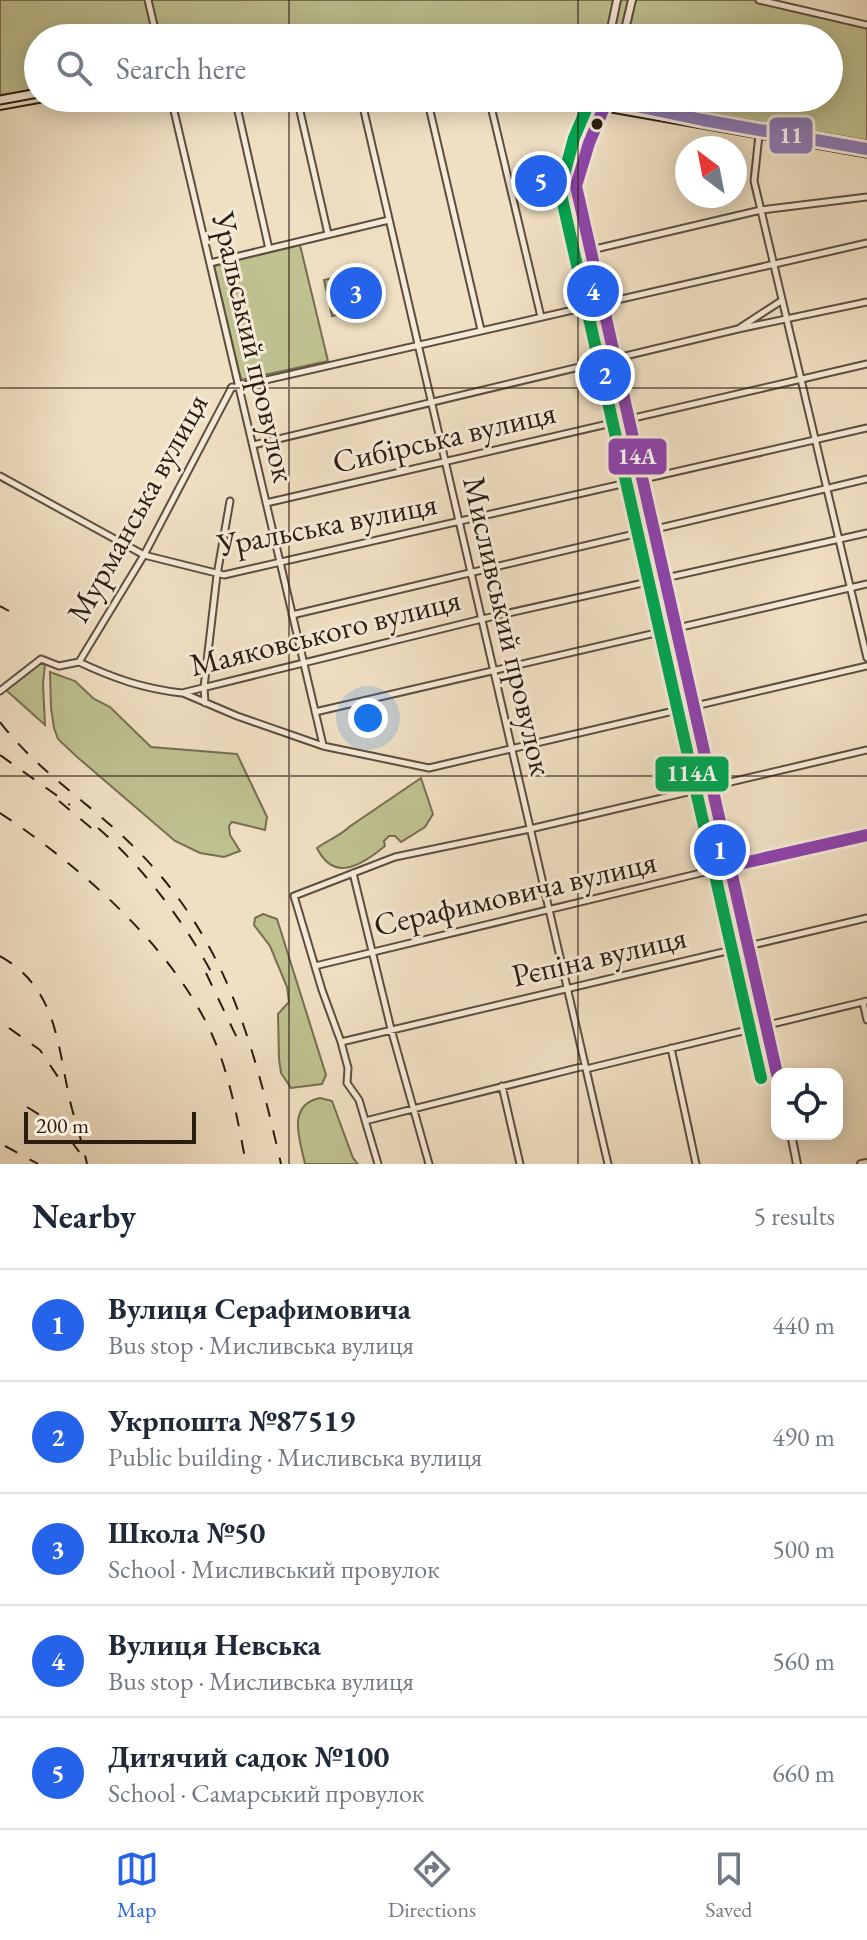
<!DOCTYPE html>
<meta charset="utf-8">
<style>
:root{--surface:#fff;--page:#f2f2f3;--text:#1f2937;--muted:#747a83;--line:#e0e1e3;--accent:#2563eb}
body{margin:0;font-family:"EB Garamond",serif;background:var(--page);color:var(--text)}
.controls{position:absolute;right:24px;bottom:24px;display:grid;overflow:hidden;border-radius:16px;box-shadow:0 4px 20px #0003}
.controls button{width:72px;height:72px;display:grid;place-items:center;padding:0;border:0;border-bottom:2px solid var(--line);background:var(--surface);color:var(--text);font:40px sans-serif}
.compass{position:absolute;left:675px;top:136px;width:72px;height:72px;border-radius:50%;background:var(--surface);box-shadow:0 4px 20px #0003;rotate:328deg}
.scale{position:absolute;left:24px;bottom:20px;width:172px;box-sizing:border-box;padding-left:8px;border:4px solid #2b1d12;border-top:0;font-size:22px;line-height:28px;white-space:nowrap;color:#2b1d12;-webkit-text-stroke:6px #f5ebd8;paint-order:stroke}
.you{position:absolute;left:368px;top:718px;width:28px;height:28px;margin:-20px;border:6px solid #fff;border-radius:50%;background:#1a73e8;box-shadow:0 0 0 12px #1a73e833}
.badge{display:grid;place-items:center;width:52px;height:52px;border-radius:50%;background:var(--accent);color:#fff;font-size:26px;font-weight:700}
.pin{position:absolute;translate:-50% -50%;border:4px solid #fff;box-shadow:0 2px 8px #0006}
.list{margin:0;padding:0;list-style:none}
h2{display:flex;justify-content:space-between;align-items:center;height:104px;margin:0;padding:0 32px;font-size:34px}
h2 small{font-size:26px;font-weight:400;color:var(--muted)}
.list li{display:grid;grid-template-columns:52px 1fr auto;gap:24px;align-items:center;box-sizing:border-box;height:112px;padding:0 32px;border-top:2px solid var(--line)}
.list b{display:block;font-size:30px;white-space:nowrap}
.list p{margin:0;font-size:26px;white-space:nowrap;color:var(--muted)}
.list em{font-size:26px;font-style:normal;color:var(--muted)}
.icon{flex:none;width:44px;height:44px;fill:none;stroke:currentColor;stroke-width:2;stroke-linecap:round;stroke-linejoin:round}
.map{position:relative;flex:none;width:867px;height:1164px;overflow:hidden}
.search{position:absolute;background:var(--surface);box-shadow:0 4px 20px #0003;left:24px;right:24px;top:24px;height:88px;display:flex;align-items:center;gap:20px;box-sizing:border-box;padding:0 28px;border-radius:44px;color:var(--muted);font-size:30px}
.sheet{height:664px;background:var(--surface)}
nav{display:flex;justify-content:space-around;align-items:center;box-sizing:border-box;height:112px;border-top:2px solid var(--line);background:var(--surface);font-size:22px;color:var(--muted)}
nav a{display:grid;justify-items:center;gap:4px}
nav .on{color:var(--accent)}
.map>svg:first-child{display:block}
.green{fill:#bfc190;stroke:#756f51;stroke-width:2}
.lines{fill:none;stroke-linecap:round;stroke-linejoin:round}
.minor-casing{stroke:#5c4e3e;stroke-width:9}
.tertiary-casing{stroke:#5c4e3e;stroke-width:10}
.secondary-casing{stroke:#2b1d12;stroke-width:11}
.minor{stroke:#f5ebd8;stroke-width:5}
.tertiary{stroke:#f5ebd8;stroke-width:6}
.secondary{stroke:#f5ebd8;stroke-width:7}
.tram{stroke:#2b1d12;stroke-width:2}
.rail{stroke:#2b1d12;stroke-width:2;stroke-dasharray:14 14;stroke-linecap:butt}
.bus-1-casing{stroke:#f5ebd8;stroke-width:18}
.bus-2-casing{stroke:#f5ebd8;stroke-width:18}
.bus-1{stroke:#8e44ad;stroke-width:12}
.bus-2{stroke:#00a651;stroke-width:12}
.tram-1-casing{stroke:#f5ebd8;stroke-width:18}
.tram-1{stroke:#897ab7;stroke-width:12}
.grid{fill:none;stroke:#2b1d12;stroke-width:2;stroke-opacity:0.55}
.bus-dot{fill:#2b1d12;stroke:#f5ebd8;stroke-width:3}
.labels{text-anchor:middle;stroke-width:6;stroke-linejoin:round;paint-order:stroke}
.street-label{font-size:32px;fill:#2b1d12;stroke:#f5ebd8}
.line-badge{stroke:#f5ebd8;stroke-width:3}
.badge-label{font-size:22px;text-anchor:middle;font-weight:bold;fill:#fff}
</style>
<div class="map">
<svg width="867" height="1164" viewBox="0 0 867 1164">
<rect width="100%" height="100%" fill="#f0e0c3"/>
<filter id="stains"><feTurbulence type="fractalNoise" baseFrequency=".0025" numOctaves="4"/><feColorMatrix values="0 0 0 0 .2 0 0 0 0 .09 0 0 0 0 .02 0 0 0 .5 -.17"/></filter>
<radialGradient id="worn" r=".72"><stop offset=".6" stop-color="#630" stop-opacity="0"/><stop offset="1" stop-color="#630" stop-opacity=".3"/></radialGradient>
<path class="green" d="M 0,0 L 759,0 L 867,25 L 867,153 L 620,111 L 624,98 L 829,98 L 829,38 L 38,38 L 38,89 L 0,95 Z
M 300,245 L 328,361 L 241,380 L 214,266 Z
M 342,276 L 351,312 L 332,316 L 324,280 Z
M 40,664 L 45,664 L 43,684 L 45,725 L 6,690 Z
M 50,672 L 75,681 L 94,699 L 110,707 L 151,747 L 237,754 L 267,817 L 265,830 L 232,822 L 229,826 L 230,835 L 240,851 L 224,857 L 200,853 L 175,841 L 76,756 L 58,739 L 54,728 L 51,708 Z
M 421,778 L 433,814 L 425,827 L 401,842 L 395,836 L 389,836 L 384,841 L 385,846 C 362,865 334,883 317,848 C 328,840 340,836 349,827 Z
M 263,914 L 277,919 L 326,1075 L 322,1084 L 291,1088 L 281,1073 L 279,1059 L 278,1014 L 289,1002 L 287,987 L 270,946 L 254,925 L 255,918 Z
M 320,1098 L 332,1101 L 353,1158 L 358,1164 L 305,1164 C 300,1140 286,1105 320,1098 Z"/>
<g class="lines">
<defs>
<path id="minor" d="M 148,0 L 157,38
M 759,0 L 867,25
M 171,98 L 323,745
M 235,98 L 269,249
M 297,98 L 328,234
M 361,98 L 608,1164
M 427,98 L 481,330
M 489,98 L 541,317
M 555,98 L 588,104
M 759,135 L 754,181 L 867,658
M 591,250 L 761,210 L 867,197
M 210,263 L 389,220
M 781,301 L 738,329 L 867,302
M 231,388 L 867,243
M 253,445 L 738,329
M 0,476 L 144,555 L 224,575 L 867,428
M 266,503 L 867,364
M 292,615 L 867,479
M 79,662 C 113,678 144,689 182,693 L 482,619 L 867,533
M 79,662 L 144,555 L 232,387
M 0,691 L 41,659 L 59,666 L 79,662
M 183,693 L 237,716 L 323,746 L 429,768 L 867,666
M 205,703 L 204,687 L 217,575 L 230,501
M 315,712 L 867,584
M 353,873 L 391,1029 L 429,1164
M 315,966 L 730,866
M 863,1002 L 867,1020
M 341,1042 L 867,918
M 671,1048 L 696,1164
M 586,1069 L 867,1001
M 502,1086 L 520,1164
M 365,1121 L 585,1066
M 378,1164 L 359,1100 L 347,1083 L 348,1068 L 341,1042 L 322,990 L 294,896 L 395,857 L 530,829 L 867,750"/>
<path id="tertiary" d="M 609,38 L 617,0
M 623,38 L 632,0
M 608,98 L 589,143 L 576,186 L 777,1074
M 730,866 L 867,835
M 791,1134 L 797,1164
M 861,1164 L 867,1163"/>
<path id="secondary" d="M 602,98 L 606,107 L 867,153
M 633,98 L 697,116 L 867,145
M 0,100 L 38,93"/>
</defs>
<use href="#minor" class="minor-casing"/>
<use href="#tertiary" class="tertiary-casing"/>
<use href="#secondary" class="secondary-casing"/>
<use href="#minor" class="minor"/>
<use href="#tertiary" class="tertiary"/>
<use href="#secondary" class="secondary"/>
<path class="tram" d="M 581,98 L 867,151
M 0,110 L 67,98"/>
<path class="rail" d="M 0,606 L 9,611
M 0,722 C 37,771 91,804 134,847 C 226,938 253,1042 281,1164
M 0,755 L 70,805
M 59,801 L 102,837
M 0,813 C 82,867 185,957 219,1052 C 232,1088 239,1126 246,1164
M 98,828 C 145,869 186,924 215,979
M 0,956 C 60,990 57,1050 72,1109 C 77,1127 83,1145 87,1164
M 206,973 L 237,1038
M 9,1028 L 40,1050 L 64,1086
M 27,1107 L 62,1129 L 80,1153
M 5,1146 L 38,1164"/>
<defs>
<path id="bus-1" d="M 608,98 L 589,143 L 576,186 L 777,1074
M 730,866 L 867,835"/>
<path id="bus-2" d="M 591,98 L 574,138 L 560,190 L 761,1078"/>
</defs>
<use href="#bus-1" class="bus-1-casing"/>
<use href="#bus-2" class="bus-2-casing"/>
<use href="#bus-1" class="bus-1"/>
<use href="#bus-2" class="bus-2"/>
<defs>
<path id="tram-1" d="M 598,98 L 703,120 L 867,149"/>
</defs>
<use href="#tram-1" class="tram-1-casing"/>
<use href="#tram-1" class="tram-1"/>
</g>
<path class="grid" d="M 289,0 L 289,38M 578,0 L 578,38M 289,98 L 289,1164M 578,98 L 578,1164M 0,388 L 867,388M 0,776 L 867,776"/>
<circle class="bus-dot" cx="597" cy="124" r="7"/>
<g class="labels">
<g class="street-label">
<text transform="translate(254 347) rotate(77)" y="11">Уральський провулок</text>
<text transform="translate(444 437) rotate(-13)" y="11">Сибірська вулиця</text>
<text transform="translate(137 508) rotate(-61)" y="11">Мурманська вулиця</text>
<text transform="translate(327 524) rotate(-11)" y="11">Уральська вулиця</text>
<text transform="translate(508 626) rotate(77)" y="11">Мисливський провулок</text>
<text transform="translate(325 632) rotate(-14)" y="11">Маяковського вулиця</text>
<text transform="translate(515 893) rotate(-13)" y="11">Серафимовича вулиця</text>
<text transform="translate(599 956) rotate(-13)" y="11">Рєпіна вулиця</text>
</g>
</g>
<g class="line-badge">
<rect x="768" y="116" width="46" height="39" rx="8" fill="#897ab7"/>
<rect x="607" y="437" width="61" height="39" rx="8" fill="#8e44ad"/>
<rect x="654" y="755" width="76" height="38" rx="8" fill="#00a651"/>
</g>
<g class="badge-label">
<text x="791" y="143">11</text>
<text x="637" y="464">14А</text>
<text x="692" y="781">114А</text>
</g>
<rect width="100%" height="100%" filter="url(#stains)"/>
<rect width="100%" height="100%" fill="url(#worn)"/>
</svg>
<div class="controls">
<button><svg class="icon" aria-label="locate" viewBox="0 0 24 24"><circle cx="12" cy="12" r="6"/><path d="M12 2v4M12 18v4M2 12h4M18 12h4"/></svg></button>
</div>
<svg class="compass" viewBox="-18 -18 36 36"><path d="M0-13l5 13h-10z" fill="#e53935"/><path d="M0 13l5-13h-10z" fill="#747a83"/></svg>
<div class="scale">200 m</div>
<div class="you"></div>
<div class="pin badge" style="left:720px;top:850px">1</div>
<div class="pin badge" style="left:605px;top:375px">2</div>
<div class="pin badge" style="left:356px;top:293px">3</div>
<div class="pin badge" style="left:593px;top:291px">4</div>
<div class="pin badge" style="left:541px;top:181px">5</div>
<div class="search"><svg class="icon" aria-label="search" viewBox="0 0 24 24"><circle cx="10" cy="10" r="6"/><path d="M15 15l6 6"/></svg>Search here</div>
</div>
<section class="sheet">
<h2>Nearby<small>5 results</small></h2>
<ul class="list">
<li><span class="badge">1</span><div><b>Вулиця Серафимовича</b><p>Bus stop · Мисливська вулиця</p></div><em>440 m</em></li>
<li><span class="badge">2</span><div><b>Укрпошта №87519</b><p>Public building · Мисливська вулиця</p></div><em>490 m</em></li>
<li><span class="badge">3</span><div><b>Школа №50</b><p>School · Мисливський провулок</p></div><em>500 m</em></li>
<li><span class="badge">4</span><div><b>Вулиця Невська</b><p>Bus stop · Мисливська вулиця</p></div><em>560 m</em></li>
<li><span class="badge">5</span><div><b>Дитячий садок №100</b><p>School · Самарський провулок</p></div><em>660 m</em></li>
</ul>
</section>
<nav>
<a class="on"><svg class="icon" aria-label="map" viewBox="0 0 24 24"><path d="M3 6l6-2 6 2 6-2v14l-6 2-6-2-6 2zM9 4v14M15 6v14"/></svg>Map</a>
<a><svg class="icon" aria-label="directions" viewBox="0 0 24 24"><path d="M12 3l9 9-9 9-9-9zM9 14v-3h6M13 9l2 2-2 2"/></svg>Directions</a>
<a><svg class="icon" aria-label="saved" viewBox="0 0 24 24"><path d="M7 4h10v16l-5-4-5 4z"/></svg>Saved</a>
</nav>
